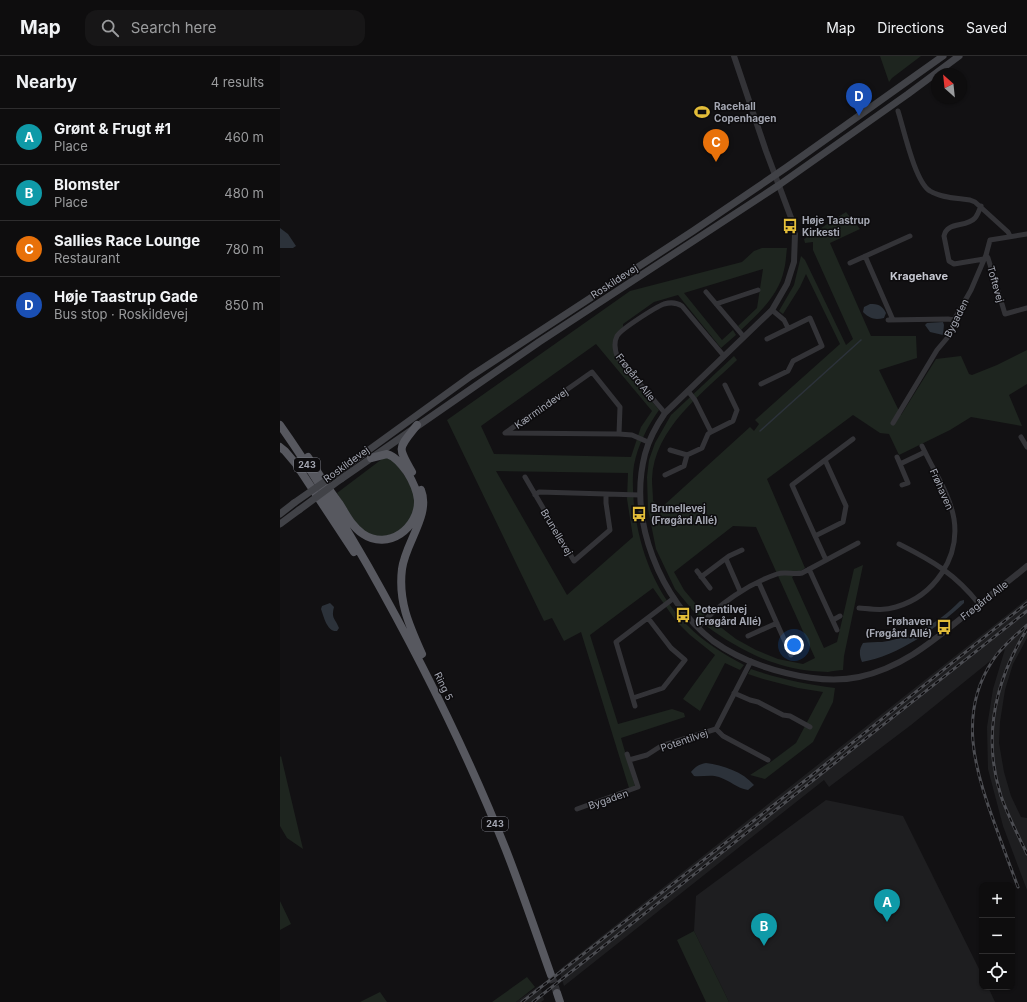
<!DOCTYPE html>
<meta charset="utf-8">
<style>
:root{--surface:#0e0d0e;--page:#171617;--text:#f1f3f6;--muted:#9b9c9e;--line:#2e2d2e;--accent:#2563eb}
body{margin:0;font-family:Inter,sans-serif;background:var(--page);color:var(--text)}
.controls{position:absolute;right:12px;bottom:12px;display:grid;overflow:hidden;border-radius:8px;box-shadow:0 1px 3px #0004}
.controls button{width:36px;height:36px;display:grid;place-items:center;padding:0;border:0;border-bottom:1px solid var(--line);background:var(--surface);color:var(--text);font:20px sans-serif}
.compass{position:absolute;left:651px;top:12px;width:36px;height:36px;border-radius:50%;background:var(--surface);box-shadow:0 1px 3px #0004;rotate:333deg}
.you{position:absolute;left:514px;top:589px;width:14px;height:14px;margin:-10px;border:3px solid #fff;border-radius:50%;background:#1a73e8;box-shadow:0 0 0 6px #1a73e833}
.badge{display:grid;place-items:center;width:26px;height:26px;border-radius:50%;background:var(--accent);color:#fff;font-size:13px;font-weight:700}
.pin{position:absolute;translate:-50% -33px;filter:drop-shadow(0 1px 2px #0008)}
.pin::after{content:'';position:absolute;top:21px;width:14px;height:12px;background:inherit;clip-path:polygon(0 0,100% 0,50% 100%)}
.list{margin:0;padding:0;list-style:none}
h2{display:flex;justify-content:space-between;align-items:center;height:52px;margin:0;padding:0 16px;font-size:17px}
h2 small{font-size:13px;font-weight:400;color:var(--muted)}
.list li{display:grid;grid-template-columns:26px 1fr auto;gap:12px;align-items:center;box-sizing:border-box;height:56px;padding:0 16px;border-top:1px solid var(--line)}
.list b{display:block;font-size:15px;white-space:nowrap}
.list p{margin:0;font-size:13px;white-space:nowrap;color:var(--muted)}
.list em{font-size:13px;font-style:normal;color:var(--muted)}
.icon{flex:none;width:22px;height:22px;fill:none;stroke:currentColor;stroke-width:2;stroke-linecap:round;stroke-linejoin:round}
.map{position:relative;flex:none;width:747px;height:946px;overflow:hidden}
header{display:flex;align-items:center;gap:24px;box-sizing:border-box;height:56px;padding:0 20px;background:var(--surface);border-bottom:1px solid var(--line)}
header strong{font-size:19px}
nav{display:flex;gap:22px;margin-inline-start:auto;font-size:14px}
.search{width:280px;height:36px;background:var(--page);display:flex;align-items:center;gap:10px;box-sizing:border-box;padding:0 14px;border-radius:12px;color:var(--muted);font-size:15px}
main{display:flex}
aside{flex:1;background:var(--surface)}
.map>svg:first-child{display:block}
.built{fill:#1e1e20}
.green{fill:#1e251f;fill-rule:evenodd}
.water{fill:#2c323a}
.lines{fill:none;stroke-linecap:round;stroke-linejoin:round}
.stream{stroke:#2c323a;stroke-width:1.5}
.trunk-tunnel{stroke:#2f2f33;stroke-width:8;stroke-dasharray:8 4;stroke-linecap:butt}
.minor{stroke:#333337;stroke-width:5}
.tertiary{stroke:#333337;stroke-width:6}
.secondary{stroke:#414247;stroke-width:7}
.trunk{stroke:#57585f;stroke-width:8}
.rail-casing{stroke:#4c4d52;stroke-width:3}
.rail{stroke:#0d0c0e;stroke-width:1.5;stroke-dasharray:4.5;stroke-linecap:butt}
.secondary-bridge{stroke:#414247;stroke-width:7}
.labels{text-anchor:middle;stroke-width:3;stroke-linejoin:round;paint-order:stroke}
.shield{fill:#0d0c0e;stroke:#777881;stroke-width:1}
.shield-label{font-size:9px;font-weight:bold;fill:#a4a7b2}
.poi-label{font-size:10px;font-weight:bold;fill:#a4a7b2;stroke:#0d0c0e;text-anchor:start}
.street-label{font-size:10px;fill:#a4a7b2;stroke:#0d0c0e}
.neighbourhood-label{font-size:11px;font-weight:bold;fill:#c4c6cf;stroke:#0d0c0e}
</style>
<header>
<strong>Map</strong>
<div class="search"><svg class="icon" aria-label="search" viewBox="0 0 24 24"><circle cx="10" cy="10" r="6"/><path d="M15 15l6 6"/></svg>Search here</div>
<nav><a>Map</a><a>Directions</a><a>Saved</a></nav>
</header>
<main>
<aside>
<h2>Nearby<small>4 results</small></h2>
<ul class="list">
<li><span class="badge" style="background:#0f9aa8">A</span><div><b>Grønt &amp; Frugt #1</b><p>Place</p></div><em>460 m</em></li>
<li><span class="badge" style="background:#0f9aa8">B</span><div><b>Blomster</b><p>Place</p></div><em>480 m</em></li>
<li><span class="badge" style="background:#e8710a">C</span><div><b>Sallies Race Lounge</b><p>Restaurant</p></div><em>780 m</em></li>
<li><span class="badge" style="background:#1a4fb4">D</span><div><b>Høje Taastrup Gade</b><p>Bus stop · Roskildevej</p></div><em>850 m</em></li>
</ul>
</aside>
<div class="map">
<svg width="747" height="946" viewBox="0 0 747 946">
<rect width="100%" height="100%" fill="#121113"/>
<path class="built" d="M 747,543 L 747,582 L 733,608 L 725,634 L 720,666 L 719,687 L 724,716 L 731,740 L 741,761 L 747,762 L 747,834 L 723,770 L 708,713 L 707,671 L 713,633 L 725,593 L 631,669 L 549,731 L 544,724 L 284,930 L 279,914 Z
M 546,744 L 623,760 L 702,919 L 702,931 L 708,931 L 715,946 L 449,946 L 414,875 L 416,840 Z
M 260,929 L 264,944 L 261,946 L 236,946 Z"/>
<path class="green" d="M 600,0 L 641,0 L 612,22 L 609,26 Z
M 566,156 L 580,173 L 550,187 L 591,280 L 636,280 L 637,302 L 599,314 L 621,359 L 656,303 L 681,300 L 689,318 L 692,319 L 717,309 L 747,294 L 747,328 L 729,339 L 742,370 L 691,361 L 670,374 L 619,399 L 609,378 L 600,377 L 573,359 L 487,423 L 525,512 L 512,521 L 544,592 L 557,586 L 574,513 L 583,509 L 564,600 L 563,614 C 558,614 553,615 548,616 C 543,616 537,615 532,615 C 493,612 456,592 425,569 L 430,563 L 456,583 L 476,594 L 498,603 L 523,608 L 535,602 L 476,471 L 453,470 L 394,516 L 404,534 L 425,559 L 420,563 L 395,533 L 376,493 L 368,453 L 367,421 L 369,404 L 375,387 L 391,359 L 454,300 L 457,304 C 423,337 374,372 372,423 C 372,430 373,438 373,445 L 382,451 L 470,371 L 474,375 L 479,368 L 475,364 L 560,288 L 526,218 L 520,231 L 503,258 L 499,255 L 514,229 L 521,200 L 525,204 L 566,289 L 573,283 L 533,194 L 533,186 L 525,187 L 524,183 Z
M 482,192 L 507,192 C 506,199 506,207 504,214 C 499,239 479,257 461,274 L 458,270 L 477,252 L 483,213 L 404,237 L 442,284 L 453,274 L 456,279 L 441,292 L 398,239 L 374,246 L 343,268 L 343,271 L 334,282 L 337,304 L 379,354 C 367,371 358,389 354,409 C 352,422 353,436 354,449 C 359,493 375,537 407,569 C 424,586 443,598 464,609 L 460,614 L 445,607 L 420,655 L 403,643 L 435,599 L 410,579 L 396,565 L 373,532 L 310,579 L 338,668 L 392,653 L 404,657 L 405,661 L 341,682 L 355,730 L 349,732 L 301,576 L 284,585 L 272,562 L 264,565 L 167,364 L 350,235 L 462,206 L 474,195 ZM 316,288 L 372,355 L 361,371 L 351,401 L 214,398 L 201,370 ZM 216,415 L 348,417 L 347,443 L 353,481 L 287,539 Z
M 106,400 C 112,402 115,407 119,412 C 126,420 138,441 136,451 C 130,475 101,490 81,473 C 74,467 62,445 57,437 Z
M 471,613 C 499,623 526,628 555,632 L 553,646 L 533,686 L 485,723 L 470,719 L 492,705 L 516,687 L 543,636 L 518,632 L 483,623 L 468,618 Z
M 1,700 L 23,793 L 7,782 L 0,770 L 0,701 Z
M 0,845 L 11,868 L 0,874 Z
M 414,875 L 449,946 L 426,946 L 397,884 Z
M 247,921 L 255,931 L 236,946 L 212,946 Z
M 100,936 L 107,946 L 80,946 Z"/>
<path class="water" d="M 0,172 L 8,178 L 16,190 L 13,192 L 0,192 Z
M 590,248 C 598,248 602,249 606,257 L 604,262 C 595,264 590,263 583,256 L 584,251 Z
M 663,266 L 664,269 L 663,279 L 650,276 L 645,269 L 647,267 Z
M 684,544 L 684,547 C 657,572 618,600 582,606 C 579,599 579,593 583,587 C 589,586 596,586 602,586 C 634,581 657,568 680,545 Z
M 50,547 L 54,551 C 51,563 55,562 59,572 L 57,575 C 47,576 44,561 41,553 L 42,550 Z
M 426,707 C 443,709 463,716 474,729 L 468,734 C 456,732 451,725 439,721 C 431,718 422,721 414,720 L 411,716 C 415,711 419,708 426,707 Z"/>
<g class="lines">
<path class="stream" d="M 480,375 L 581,284"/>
<path class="trunk-tunnel" d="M 271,919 L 277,937"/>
<path class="minor" d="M 618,55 C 624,74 635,126 650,135 C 661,142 677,142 690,144 L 695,146 L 728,176 L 730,180
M 701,150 C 699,154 698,159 695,162 C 686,172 667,165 664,180 L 669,205 L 674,208 L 704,203
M 706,199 L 708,202 L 725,258 L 747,252
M 585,200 L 613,264
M 570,207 L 630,180
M 426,236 L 464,281
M 436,248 L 478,234
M 492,254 L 504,264 L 508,272
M 608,264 L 668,263 L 674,264
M 481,328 L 508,315 L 513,305 L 542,290 L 530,262 L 487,283
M 408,335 L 415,344 L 431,376 L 453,365 L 457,354 L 445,329
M 385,357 L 338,302 C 335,295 333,288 337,280 C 341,273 376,251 384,248 C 391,246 396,246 402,250 L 444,300
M 613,367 L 657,294 L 668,281 L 674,264 L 691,234 L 706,199 L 710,184 L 747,178
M 339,378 L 340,351 L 312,316 L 225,377 L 339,378 L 352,379 L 368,386
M 741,381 L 747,391
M 642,390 L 645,396
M 390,394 L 407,399 L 422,392 L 428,378 L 431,376
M 617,401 L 620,408
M 385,419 L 404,410 L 407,399
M 245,421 L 294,505 L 330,474 L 326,447 L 326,439
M 255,439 L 259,436 L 360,439
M 535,480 L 512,429 L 545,404
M 619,488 C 653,505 675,518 699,548
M 446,503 L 460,535
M 546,504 L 535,480 L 563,466 L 566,450 L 545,404 L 573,383
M 529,513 L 557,574
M 417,515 L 430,532
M 421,521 L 449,500 L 462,494
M 479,527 L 511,599
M 579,552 C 592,553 603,555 616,551 C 654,540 680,502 674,463 C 670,439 655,417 645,396 L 620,408 L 628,427 L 622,429
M 553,564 L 560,560
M 418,571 C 439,548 468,528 497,518 C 505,515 514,519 522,517 L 578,487
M 468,580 L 497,567
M 454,637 L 470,644 L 478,646 L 503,659 L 510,660 L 530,671
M 353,642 L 383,632 L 405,604 L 391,592 L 368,562
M 355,650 L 336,586 L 394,542
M 436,673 L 443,680 L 488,704
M 349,704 L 367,699 L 381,690 L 436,673 L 471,605
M 297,753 L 358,731 L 347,698"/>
<path class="tertiary" d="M 454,0 L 486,95 L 513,167 L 515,178 L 514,206 L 507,228 L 492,254 L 385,357 C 376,370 369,383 365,398 C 348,464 380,544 433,585 C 454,600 481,611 506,617 C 530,623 555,626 579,621 C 624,611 654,584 689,556 C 708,541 728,526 747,510"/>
<path class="secondary" d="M 57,417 L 191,320 L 413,175 L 507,111 L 663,0
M 61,423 L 259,286 L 499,129 L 628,38 L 679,0
M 0,458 L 14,447
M 0,468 L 19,454"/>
<path class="trunk" d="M 0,369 C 32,414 60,462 88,510 C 140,602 187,696 226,794 C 242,835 256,877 271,919
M 0,391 L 5,395 L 16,408 L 74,496
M 28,401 C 38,417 48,432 59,447 C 66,458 72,471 83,478 C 108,495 139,472 138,444 C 137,434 132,424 127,416 C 121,408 116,401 107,398 L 91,402
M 132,416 C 117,390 118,393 137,369
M 141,434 C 151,459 125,487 122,513 C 118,545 129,569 142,598
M 277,937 L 280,946"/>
<defs>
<path id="rail" d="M 747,573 C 715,625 702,681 721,740 C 728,760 738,779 747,798
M 738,831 C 730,810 722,788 714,766 C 694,712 678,656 713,604 C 722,590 735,580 747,569
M 242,946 L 532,719 L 747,547
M 253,946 L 747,555"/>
</defs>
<use href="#rail" class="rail-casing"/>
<use href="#rail" class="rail"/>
<path class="secondary-bridge" d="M 14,447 L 57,417
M 19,454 L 61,423"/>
</g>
<defs>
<symbol id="stadium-bare" viewBox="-9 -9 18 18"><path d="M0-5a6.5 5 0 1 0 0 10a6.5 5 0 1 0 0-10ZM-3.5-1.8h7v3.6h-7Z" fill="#e3bd39" stroke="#0d0c0e" stroke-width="2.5" paint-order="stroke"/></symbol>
<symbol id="bus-bare" viewBox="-9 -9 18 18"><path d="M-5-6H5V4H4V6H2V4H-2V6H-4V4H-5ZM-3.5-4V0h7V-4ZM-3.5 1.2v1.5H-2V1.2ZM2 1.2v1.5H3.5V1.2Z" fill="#e3bd39" stroke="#0d0c0e" stroke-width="2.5" paint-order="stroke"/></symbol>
</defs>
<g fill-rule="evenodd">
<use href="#stadium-bare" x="411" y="45" width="22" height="22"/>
<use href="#bus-bare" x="499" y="159" width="22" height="22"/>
<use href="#bus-bare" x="348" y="447" width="22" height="22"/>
<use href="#bus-bare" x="392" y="548" width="22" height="22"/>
<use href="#bus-bare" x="653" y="560" width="22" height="22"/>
</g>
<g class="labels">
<g class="shield">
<rect x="14" y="402" width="26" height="14" rx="3"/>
<rect x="202" y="761" width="26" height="14" rx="3"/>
</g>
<g class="shield-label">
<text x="27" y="412">243</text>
<text x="215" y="771">243</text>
</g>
<g class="poi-label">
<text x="434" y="54">Racehall<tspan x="434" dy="12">Copenhagen</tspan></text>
<text x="522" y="168">Høje Taastrup<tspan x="522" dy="12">Kirkesti</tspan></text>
<text x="371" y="456">Brunellevej<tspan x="371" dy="12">(Frøgård Allé)</tspan></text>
<text x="415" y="557">Potentilvej<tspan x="415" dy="12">(Frøgård Allé)</tspan></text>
<text x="652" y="569" text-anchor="end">Frøhaven<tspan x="652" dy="12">(Frøgård Allé)</tspan></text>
</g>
<g class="street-label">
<text transform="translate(334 225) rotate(-33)" y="4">Roskildevej</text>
<text transform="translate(716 228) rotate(74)" y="4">Toftevej</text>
<text transform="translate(676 262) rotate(-63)" y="4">Bygaden</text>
<text transform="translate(356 321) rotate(52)" y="4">Frøgård Alle</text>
<text transform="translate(261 352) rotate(-35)" y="4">Kærmindevej</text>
<text transform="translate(66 408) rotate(-36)" y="4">Roskildevej</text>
<text transform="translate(662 433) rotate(66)" y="4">Frøhaven</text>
<text transform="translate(277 476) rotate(59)" y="4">Brunellevej</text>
<text transform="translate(704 544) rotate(-38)" y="4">Frøgård Alle</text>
<text transform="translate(164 630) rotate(64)" y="4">Ring 5</text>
<text transform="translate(404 684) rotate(-19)" y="4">Potentilvej</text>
<text transform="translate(328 743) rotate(-19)" y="4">Bygaden</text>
</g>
<g class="neighbourhood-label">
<text x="639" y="224">Kragehave</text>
</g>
</g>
</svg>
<div class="controls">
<button>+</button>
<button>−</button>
<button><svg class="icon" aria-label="locate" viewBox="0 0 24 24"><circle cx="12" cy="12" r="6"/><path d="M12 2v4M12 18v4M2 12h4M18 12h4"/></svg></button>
</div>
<svg class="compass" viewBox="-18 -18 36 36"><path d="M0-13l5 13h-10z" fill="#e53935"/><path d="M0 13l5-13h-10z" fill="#9b9c9e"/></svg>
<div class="you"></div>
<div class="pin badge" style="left:607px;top:866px;background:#0f9aa8">A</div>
<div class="pin badge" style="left:484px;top:890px;background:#0f9aa8">B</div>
<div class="pin badge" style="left:436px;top:106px;background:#e8710a">C</div>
<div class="pin badge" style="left:579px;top:60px;background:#1a4fb4">D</div>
</div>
</main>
